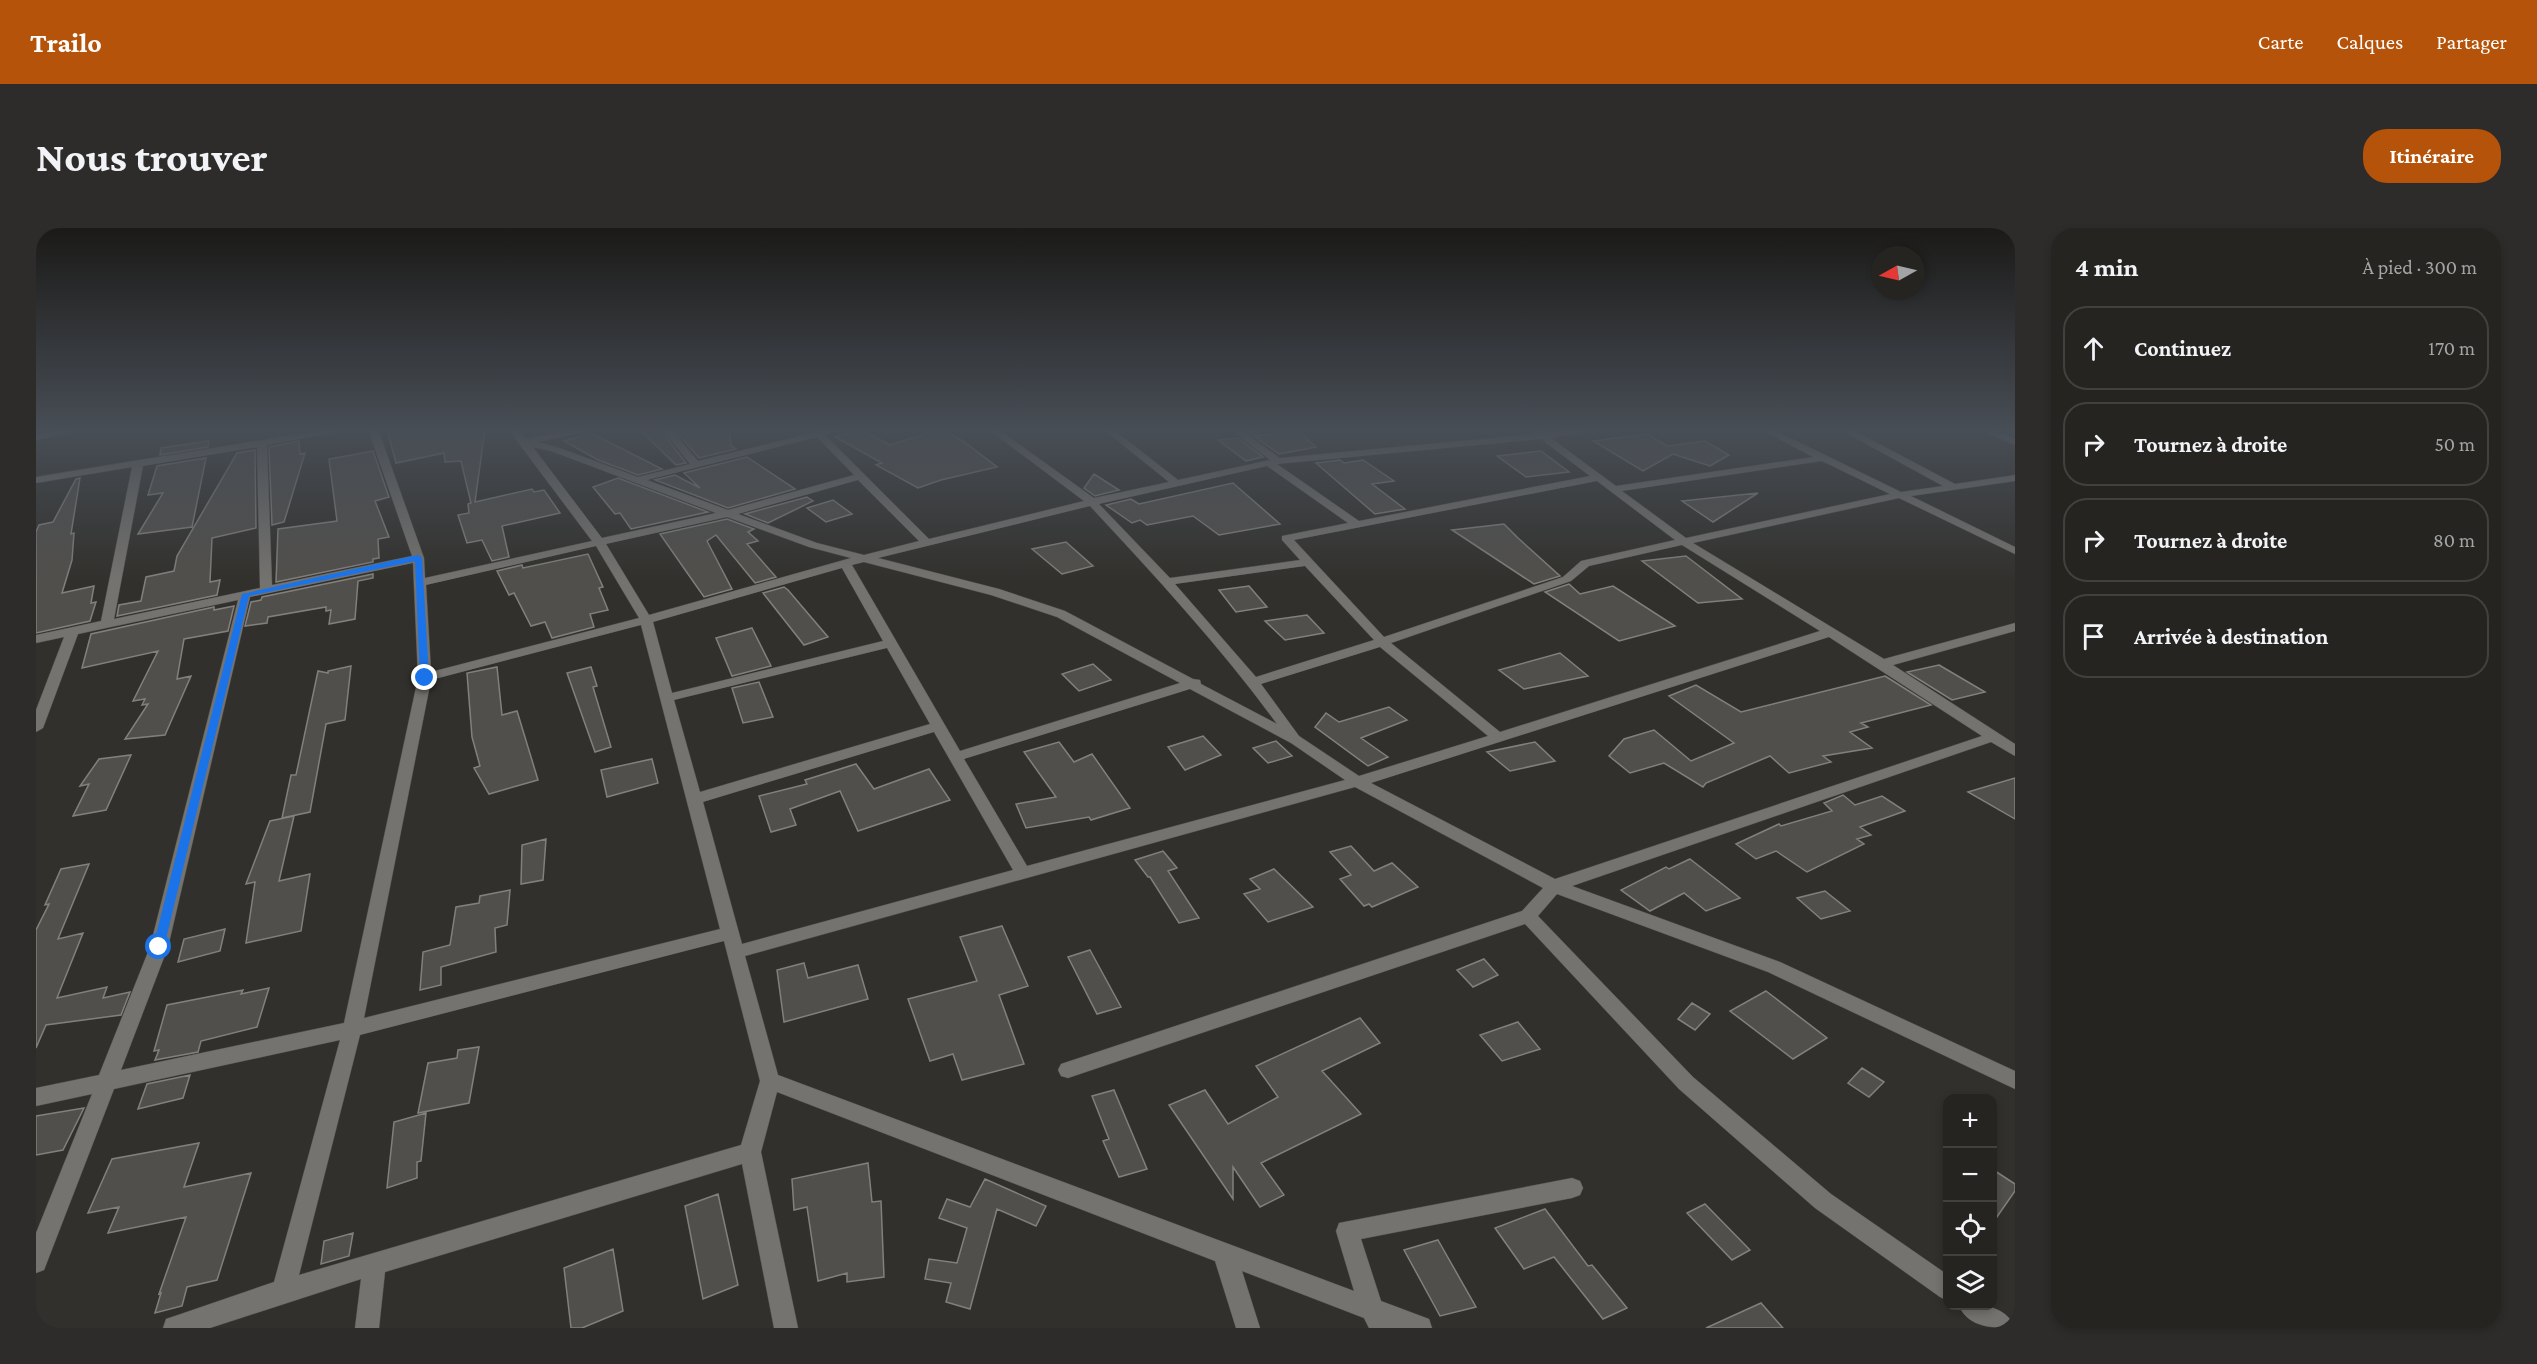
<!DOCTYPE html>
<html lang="fr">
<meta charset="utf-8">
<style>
:root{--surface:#252421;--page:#2d2c2a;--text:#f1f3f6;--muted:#a3a4a5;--line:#42413f;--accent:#b45309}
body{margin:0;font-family:"Crimson Pro",serif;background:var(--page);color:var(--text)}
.controls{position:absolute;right:18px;bottom:18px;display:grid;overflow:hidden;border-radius:12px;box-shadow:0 3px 9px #0003}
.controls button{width:54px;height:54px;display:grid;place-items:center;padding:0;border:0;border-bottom:2px solid var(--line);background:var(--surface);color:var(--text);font:30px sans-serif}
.compass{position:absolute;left:1835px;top:18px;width:54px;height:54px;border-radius:50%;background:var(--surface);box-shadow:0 3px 9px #0003;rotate:262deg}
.stop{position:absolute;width:18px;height:18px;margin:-14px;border:4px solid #1a73e8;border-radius:50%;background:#fff}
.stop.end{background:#1a73e8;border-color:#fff;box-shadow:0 2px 6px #0008}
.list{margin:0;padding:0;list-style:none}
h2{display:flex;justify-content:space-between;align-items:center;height:78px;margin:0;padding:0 24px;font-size:26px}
h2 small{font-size:20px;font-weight:400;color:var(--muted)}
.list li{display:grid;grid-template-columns:39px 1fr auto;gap:18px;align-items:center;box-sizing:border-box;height:84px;margin:0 12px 12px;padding:0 12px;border:2px solid var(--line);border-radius:24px}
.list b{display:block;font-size:22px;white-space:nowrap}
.list em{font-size:20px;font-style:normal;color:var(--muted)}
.icon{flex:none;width:33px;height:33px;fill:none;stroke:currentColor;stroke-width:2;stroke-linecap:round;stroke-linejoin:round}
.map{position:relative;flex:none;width:1979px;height:1100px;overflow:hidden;border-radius:24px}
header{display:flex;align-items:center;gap:36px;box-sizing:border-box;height:84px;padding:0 30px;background:var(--accent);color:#fff}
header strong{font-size:28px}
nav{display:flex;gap:33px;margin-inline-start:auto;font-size:21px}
.intro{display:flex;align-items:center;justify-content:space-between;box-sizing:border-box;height:144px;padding:0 36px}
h1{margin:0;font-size:42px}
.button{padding:15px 27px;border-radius:24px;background:var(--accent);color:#fff;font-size:21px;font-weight:700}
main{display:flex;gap:36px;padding:0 36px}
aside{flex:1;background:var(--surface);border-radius:24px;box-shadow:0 3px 9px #0003}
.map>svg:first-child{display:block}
.building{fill:#514f4b;stroke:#82807c;stroke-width:1.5}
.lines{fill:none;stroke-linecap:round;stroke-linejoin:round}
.minor-casing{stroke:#4d4c49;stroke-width:1}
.minor{fill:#75736f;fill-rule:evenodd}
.route{fill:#1a73e8}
</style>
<header>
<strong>Trailo</strong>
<nav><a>Carte</a><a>Calques</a><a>Partager</a></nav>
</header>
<div class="intro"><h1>Nous trouver</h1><a class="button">Itinéraire</a></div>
<main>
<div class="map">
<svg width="1979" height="1100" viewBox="0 0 1979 1100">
<rect width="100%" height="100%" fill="#31302c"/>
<path class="building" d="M 351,201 L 449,201 L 439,274 L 496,261 L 498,264 L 508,262 L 524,285 L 466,298 L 473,329 L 456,333 L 446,312 L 431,315 L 422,287 L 433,285 L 432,276 L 435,275 L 425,233 L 409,234 L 408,225 L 360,235 Z
M 603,201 L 624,201 L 650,235 L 640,237 Z
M 638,201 L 693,201 L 695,218 L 700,221 L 663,230 Z
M 824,201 L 854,217 L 904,201 L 927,213 L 961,239 L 905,252 L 882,260 L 840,237 L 846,235 L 799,209 Z
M 1262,203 L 1280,219 L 1243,226 L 1218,208 Z
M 555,205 L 626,241 L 602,247 L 562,232 L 528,213 Z
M 1611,206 L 1631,218 L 1669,213 L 1693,227 L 1674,238 L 1637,226 L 1607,243 L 1557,213 Z
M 1202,210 L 1227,229 L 1210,233 L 1182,212 Z
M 173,213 L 172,219 L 124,227 L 125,220 Z
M 263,213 L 264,226 L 269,225 L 248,294 L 236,297 L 233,219 Z
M 219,222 L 220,300 L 176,310 L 174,354 L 184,352 L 181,367 L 81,388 L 83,377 L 105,373 L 110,349 L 138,343 L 141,328 L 201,225 Z
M 337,223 L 353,269 L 339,273 L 353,309 L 342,311 L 343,330 L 337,331 L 337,334 L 240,354 L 242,301 L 301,293 L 293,231 Z
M 1505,223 L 1533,244 L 1490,249 L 1461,228 Z
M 711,229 L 759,261 L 692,280 L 619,252 L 639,247 L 664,260 L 648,245 Z
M 170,230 L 156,299 L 102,306 L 127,265 L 112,267 L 121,238 Z
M 1304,232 L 1308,235 L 1327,232 L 1358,253 L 1336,256 L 1369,281 L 1339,286 L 1280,235 Z
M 1058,246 L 1083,262 L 1059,268 L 1048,260 Z
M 44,250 L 35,306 L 38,305 L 36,332 L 26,365 L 58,358 L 55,375 L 60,374 L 54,393 L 0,405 L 0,304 L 3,297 L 17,294 L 40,251 Z
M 582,250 L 672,284 L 595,301 L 584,285 L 579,286 L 557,259 Z
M 1197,255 L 1244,296 L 1183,307 L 1157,288 L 1111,297 L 1104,292 L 1096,295 L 1070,277 L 1095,271 L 1103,276 Z
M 1722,265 L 1677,294 L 1646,273 Z
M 771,269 L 777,273 L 732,295 L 709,286 Z
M 797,272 L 816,286 L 790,294 L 771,280 Z
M 691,291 L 718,301 L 712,304 L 722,313 L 711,316 L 740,349 L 719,355 L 680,307 L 671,313 L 696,361 L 668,369 L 624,306 Z
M 1468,296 L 1482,310 L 1524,348 L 1498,356 L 1416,302 Z
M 1030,314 L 1057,338 L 1026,346 L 996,321 Z
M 552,326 L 567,359 L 563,360 L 572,382 L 554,386 L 558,399 L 516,410 L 509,394 L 495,398 L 478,365 L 473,367 L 461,343 L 486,337 L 487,340 Z
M 1650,328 L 1706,371 L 1662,375 L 1606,333 Z
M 337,346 L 337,350 L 322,353 L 319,391 L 293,396 L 295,382 L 290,383 L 290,379 L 232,389 L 231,395 L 209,398 L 215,374 L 225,372 L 226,369 Z
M 1533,356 L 1544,366 L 1577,358 L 1639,398 L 1583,413 L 1509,364 Z
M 1213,358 L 1231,379 L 1200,384 L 1183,362 Z
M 748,359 L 752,362 L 792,409 L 768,417 L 727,365 Z
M 198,378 L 192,403 L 148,411 L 141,451 L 155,448 L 129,507 L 89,511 L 112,476 L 106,477 L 109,471 L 97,473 L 122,423 L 46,440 L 55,406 L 178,379 L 178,382 Z
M 1271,387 L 1288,405 L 1249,412 L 1229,393 Z
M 716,400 L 735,438 L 696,448 L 680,410 Z
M 1524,425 L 1552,448 L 1488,461 L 1463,442 Z
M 1057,436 L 1075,452 L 1043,463 L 1026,446 Z
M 1903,437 L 1949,464 L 1916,472 L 1871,444 Z
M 315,438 L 309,492 L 290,496 L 274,584 L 246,590 L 255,547 L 260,547 L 282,443 L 292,445 L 292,443 Z
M 461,439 L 466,487 L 481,483 L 502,552 L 453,566 L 438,540 L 444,538 L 436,509 L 431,445 Z
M 555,439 L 561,458 L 557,459 L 575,519 L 559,524 L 531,445 Z
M 1849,448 L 1895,477 L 1825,495 L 1832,499 L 1814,504 L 1836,520 L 1787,528 L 1795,534 L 1753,545 L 1734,528 L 1670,555 L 1667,559 L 1628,535 L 1594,545 L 1573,528 L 1588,511 L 1618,502 L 1655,533 L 1698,515 L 1633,468 L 1660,457 L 1705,484 Z
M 723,454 L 737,489 L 707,495 L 696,460 Z
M 1353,479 L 1371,492 L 1325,510 L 1352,529 L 1332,538 L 1279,499 L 1290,485 L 1303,494 Z
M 1167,508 L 1185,527 L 1149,542 L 1132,519 Z
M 1240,513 L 1256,528 L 1232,535 L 1217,520 Z
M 1023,514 L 1038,534 L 1056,526 L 1094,580 L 1055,592 L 1053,589 L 990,600 L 980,576 L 1020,569 L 988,524 Z
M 1499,514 L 1519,533 L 1474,543 L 1451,524 Z
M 95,527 L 70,582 L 37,588 L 53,556 L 44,558 L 63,531 Z
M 616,531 L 622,555 L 571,569 L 565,542 Z
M 820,536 L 838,561 L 893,541 L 914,572 L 822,603 L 804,563 L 754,581 L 760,597 L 735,604 L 723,568 L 771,556 L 769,552 Z
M 1979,550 L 1979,591 L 1932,564 Z
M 1807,567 L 1819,577 L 1846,568 L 1869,583 L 1824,599 L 1835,607 L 1821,611 L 1828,616 L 1771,644 L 1740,623 L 1720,631 L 1700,616 L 1743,596 L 1745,598 L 1796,583 L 1788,575 Z
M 258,588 L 243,653 L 274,646 L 265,703 L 210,715 L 219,654 L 210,656 L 234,593 Z
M 510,611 L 507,652 L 485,656 L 486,617 Z
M 1315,618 L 1338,643 L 1356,635 L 1382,659 L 1336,679 L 1333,676 L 1328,678 L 1304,651 L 1315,647 L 1294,624 Z
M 1127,623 L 1141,640 L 1132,643 L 1163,690 L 1143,695 L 1114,649 L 1112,649 L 1099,632 Z
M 1654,631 L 1704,670 L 1670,683 L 1648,665 L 1614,683 L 1585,662 L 1630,639 L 1633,641 Z
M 53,636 L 22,711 L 47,705 L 21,770 L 71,759 L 67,770 L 94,764 L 85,787 L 10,797 L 0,820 L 0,702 L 13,676 L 9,677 L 25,641 Z
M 1238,641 L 1277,679 L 1232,694 L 1208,666 L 1224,661 L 1214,651 Z
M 474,662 L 471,697 L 459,700 L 460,724 L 405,739 L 405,757 L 384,762 L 387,724 L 414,717 L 420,679 L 443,675 L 444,668 Z
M 1789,663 L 1814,683 L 1785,691 L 1761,670 Z
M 966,698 L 992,758 L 963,767 L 988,836 L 926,852 L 917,826 L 894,833 L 872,771 L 941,753 L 924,709 Z
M 189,701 L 184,723 L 142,734 L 148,711 Z
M 1054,722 L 1085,779 L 1061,786 L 1032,729 Z
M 1448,731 L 1462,747 L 1437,759 L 1421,742 Z
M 768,735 L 772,750 L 822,737 L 832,771 L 748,794 L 741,742 Z
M 233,760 L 221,799 L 165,813 L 162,824 L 119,832 L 123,822 L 118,823 L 131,777 L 207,762 L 205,766 Z
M 1730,763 L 1791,810 L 1757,831 L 1694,783 Z
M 1656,775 L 1674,786 L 1659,802 L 1642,791 Z
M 1324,790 L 1344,815 L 1286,843 L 1325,886 L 1225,935 L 1248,967 L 1224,979 L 1197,939 L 1197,971 L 1133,877 L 1169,862 L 1192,896 L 1242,869 L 1220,838 Z
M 1482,794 L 1504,821 L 1466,833 L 1444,807 Z
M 443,819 L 433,875 L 382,885 L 392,835 L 421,830 L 422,822 Z
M 1826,840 L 1848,854 L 1833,869 L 1812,855 Z
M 154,847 L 147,870 L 102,881 L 111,856 Z
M 1078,862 L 1111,941 L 1083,949 L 1067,913 L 1073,911 L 1056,868 Z
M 48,880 L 27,922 L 0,927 L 0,888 Z
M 390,885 L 385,933 L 381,934 L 381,950 L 351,960 L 358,894 Z
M 163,915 L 148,959 L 215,945 L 181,1052 L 151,1059 L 146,1078 L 119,1085 L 125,1065 L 123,1066 L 150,989 L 72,1005 L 83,979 L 52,985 L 76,931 Z
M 832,935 L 836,974 L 845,973 L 848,1049 L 811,1054 L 811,1045 L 782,1053 L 771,979 L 758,982 L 756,951 Z
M 1956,941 L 1979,956 L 1979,963 L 1956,996 Z
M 949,951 L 1010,978 L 1000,998 L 961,981 L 934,1081 L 910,1074 L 915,1055 L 889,1051 L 893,1031 L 921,1035 L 931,1000 L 903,990 L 911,971 L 934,979 Z
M 682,966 L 702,1057 L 667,1071 L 649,978 Z
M 1669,976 L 1714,1022 L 1696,1032 L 1651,985 Z
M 1509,981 L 1552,1038 L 1556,1037 L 1591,1080 L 1567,1091 L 1518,1029 L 1488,1041 L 1459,1000 Z
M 317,1005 L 313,1028 L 285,1036 L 288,1013 Z
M 1402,1012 L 1440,1079 L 1404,1088 L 1368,1022 Z
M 577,1021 L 587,1083 L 546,1100 L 535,1100 L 528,1040 Z
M 1725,1075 L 1747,1100 L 1670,1100 Z"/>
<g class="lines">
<defs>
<path id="minor" d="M 29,201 L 51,201 L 0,212 L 0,206 Z
M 294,201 L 317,201 L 231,217 L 236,357 L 376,328 L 332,201 L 342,201 L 388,330 L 389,350 L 556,313 L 472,201 L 481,201 L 490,211 L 541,201 L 562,201 L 502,214 L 521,219 L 602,249 L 654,236 L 626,201 L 635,201 L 662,233 L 776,205 L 774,201 L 806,201 L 789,207 L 893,311 L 1048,273 L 952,201 L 962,201 L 1058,270 L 1133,254 L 1067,201 L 1077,201 L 1142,252 L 1234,232 L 1199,205 L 1211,201 L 1237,201 L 1212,207 L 1244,230 L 1499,206 L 1494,201 L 1504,201 L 1509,205 L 1538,201 L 1567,201 L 1515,210 L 1580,258 L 1777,229 L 1724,201 L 1736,201 L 1865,264 L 1907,258 L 1803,201 L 1815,201 L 1919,256 L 1979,247 L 1979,253 L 1875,268 L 1979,319 L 1979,326 L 1863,270 L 1657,315 L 1848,431 L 1979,395 L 1979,403 L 1857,437 L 1979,516 L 1979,528 L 1955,514 L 1536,658 L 1744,734 L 1979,843 L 1979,861 L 1732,744 L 1521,666 L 1502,688 L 1657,849 L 1795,966 L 1912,1047 L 1912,1073 L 1904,1069 L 1779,980 L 1643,861 L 1489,696 L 1032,850 L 1025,848 L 1022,842 L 1025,836 L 1486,683 L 1507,660 L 1319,559 L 709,728 L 742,847 L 1318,1063 L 1300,1003 L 1303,995 L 1536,950 L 1544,953 L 1547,960 L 1544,967 L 1536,970 L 1325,1011 L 1345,1073 L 1393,1091 L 1396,1100 L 1333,1100 L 1328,1090 L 1206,1043 L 1224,1100 L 1200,1100 L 1179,1033 L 741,864 L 725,924 L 762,1100 L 738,1100 L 706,936 L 349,1044 L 343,1100 L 319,1100 L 325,1051 L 174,1100 L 127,1100 L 130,1091 L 139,1088 L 238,1054 L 304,812 L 78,861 L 8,1042 L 0,1045 L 0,1005 L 56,866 L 0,878 L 0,860 L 63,847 L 114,719 L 202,372 L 42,406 L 7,500 L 0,504 L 0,482 L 28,409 L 0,415 L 0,407 L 65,393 L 96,239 L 0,255 L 0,249 ZM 781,209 L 818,247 L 692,282 L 611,252 ZM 1505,211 L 1554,248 L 1323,293 L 1241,236 ZM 221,219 L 224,360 L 78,391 L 107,238 ZM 497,219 L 515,223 L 680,285 L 566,310 ZM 1786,233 L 1854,266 L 1650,310 L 1586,263 ZM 1231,238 L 1312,295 L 1246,308 L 1246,312 L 1264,332 L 1134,350 L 1063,276 ZM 822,252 L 883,313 L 828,327 L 781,315 L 702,286 ZM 1561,253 L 1639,312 L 1545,333 L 1527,349 L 1348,409 L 1258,312 ZM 1054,278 C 1119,348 1184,418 1241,496 L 1165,456 L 1164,452 L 1157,451 L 1029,383 L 963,361 L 842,330 ZM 691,289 L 773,319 L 815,330 L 613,387 L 570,316 ZM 1646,317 L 1784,403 L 1464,504 L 1355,415 L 1535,353 L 1553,338 ZM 560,318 L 603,390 L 395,444 L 390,357 ZM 828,334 L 955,367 L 1021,389 L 1144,455 L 924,523 L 816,337 ZM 377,335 L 382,450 L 308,795 L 85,842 L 132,719 L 214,369 ZM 1269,338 L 1338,412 L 1220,449 L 1139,356 ZM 806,340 L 847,413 L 636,465 L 617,394 ZM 605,397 L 684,701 L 328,790 L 395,452 ZM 1793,409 L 1946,508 L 1519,651 L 1335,555 ZM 1344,419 L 1452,508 L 1323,548 L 1263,508 L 1225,456 ZM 851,420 L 894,496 L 664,564 L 638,472 ZM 1154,461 L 1255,515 L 1309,552 L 991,638 L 928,531 ZM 898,504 L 977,642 L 706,716 L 667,574 ZM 688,713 L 724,853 L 705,917 L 263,1047 L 324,807 Z
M 1942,201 L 1955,201 L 1979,211 L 1979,217 Z
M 1923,1078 C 1944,1076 1970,1077 1979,1100 C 1957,1100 1933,1100 1923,1078 Z"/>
</defs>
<use href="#minor" class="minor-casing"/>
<use href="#minor" class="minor"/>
</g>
<linearGradient id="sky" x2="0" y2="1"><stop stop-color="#1b1a18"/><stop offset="0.57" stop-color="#484e56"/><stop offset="1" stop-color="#484e56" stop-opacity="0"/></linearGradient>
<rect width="1979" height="355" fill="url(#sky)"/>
<path class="route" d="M 382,327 L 386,330 L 393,450 L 389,452 L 384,450 L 379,333 L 213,368 L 128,719 L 127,722 L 119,722 L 117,719 L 206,366 Z"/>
</svg>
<div class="controls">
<button>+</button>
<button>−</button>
<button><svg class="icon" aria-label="locate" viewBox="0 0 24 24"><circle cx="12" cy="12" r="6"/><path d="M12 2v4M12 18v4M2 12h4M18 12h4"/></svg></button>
<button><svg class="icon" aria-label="layers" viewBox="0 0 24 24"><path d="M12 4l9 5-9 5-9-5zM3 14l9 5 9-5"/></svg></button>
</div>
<svg class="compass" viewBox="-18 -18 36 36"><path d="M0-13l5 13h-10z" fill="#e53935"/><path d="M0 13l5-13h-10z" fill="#a3a4a5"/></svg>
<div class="stop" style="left:123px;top:719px"></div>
<div class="stop end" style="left:389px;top:450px"></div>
</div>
<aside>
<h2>4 min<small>À pied · 300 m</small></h2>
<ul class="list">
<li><svg class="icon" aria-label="ahead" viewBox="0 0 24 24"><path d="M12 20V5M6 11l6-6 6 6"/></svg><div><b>Continuez</b></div><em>170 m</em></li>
<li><svg class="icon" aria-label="right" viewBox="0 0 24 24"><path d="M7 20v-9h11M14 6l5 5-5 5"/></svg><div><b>Tournez à droite</b></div><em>50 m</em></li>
<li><svg class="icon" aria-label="right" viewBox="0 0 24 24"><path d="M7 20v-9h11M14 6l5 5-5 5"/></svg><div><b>Tournez à droite</b></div><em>80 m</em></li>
<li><svg class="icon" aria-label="arrive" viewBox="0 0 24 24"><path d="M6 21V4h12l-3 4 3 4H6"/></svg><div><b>Arrivée à destination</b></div></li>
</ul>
</aside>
</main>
